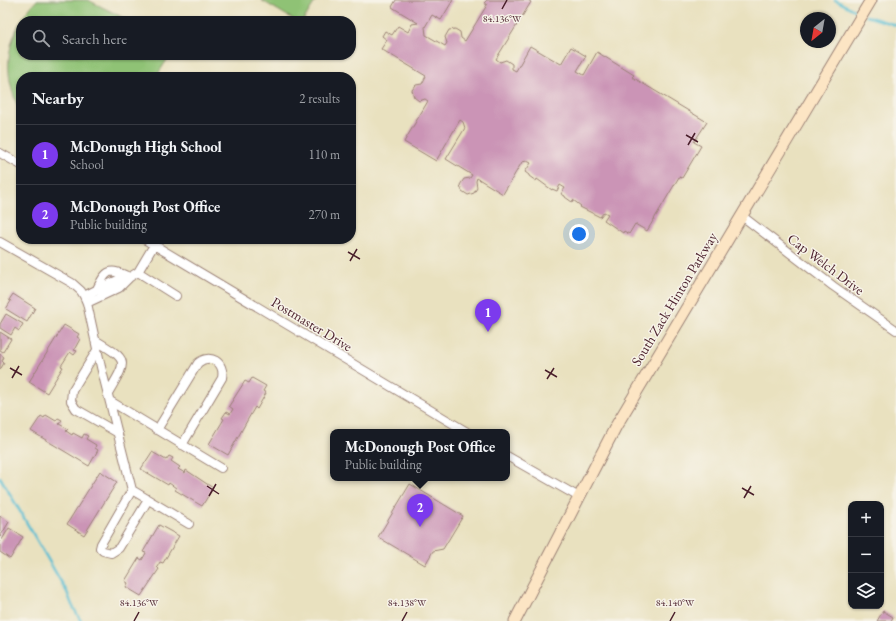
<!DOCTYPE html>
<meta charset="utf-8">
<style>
:root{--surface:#171b24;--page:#20242c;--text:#f1f3f6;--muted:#9ea1a6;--line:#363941;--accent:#7c3aed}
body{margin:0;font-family:"EB Garamond",serif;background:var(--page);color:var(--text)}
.controls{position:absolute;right:12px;bottom:12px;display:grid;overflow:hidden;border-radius:8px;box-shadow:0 1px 3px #0004}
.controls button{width:36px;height:36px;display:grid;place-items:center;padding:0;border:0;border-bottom:1px solid var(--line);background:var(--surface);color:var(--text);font:20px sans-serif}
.compass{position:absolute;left:800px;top:12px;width:36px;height:36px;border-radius:50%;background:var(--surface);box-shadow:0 1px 3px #0004;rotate:211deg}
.you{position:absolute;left:579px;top:234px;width:14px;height:14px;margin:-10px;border:3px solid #fff;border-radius:50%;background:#1a73e8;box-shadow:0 0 0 6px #1a73e833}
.badge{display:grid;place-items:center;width:26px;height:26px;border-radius:50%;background:var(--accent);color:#fff;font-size:13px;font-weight:700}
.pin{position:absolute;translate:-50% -33px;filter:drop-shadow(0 1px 2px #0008)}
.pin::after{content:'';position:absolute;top:21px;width:14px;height:12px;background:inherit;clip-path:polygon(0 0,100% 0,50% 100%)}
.popup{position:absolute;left:330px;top:429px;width:180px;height:52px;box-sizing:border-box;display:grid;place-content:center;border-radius:8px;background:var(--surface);filter:drop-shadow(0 1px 3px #0005);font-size:13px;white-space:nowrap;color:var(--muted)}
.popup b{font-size:15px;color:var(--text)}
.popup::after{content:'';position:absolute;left:50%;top:100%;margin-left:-8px;border:8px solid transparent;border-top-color:var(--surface)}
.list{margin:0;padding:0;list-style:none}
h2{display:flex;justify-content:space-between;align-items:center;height:52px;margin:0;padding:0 16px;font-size:17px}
h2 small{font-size:13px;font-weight:400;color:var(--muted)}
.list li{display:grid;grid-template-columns:26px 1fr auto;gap:12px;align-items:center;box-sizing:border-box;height:60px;padding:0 16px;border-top:1px solid var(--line)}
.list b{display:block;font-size:15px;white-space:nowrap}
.list p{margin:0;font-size:13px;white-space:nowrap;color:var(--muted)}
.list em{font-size:13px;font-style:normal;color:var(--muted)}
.icon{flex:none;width:22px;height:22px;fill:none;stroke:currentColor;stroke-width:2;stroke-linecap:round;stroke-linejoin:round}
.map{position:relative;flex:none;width:896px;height:621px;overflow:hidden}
.search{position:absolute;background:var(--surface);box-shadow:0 1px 3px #0004;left:16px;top:16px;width:340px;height:44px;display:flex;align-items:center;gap:10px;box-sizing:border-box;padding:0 14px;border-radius:16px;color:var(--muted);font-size:15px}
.panel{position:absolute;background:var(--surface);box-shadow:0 1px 3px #0004;left:16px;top:72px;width:340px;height:172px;border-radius:16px}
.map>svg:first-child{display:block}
.green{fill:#8fc274;stroke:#6c7050}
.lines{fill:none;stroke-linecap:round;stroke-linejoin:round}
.stream{stroke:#56bed3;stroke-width:2.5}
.building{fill:#cb94b6}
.minor-casing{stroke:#9a8075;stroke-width:10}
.secondary-casing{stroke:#9a8075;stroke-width:13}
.minor{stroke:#fff;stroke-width:8}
.secondary{stroke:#fce5c4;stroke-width:11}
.ticks{fill:none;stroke:#4a1f2b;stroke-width:1.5}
.labels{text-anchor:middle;stroke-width:3;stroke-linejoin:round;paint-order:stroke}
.street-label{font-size:14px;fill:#4a1f2b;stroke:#f7f3e8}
.ticks-label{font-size:10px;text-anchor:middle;fill:#4a1f2b;stroke:#f7f3e8;stroke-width:3;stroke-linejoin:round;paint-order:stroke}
</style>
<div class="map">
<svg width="896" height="621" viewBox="0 0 896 621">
<rect width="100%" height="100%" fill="#f7f3e8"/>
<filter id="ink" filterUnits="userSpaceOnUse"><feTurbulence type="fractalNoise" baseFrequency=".025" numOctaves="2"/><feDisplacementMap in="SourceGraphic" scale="8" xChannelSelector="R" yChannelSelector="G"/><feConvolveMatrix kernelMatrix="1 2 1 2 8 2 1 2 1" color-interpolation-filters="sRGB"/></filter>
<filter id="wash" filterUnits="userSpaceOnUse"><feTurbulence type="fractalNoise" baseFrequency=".012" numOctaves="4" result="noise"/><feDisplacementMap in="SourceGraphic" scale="16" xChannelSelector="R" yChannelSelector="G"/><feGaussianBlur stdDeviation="0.9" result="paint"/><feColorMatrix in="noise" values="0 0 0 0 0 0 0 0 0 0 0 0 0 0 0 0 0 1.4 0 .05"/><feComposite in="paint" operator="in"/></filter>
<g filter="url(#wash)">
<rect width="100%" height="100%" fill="#e9e1bf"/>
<path class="green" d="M 37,0 L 88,0 L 130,21 L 21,21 L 21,55 L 170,55 L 156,77 L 21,77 L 21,113 C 0,72 6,32 37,0 Z
M 261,0 L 316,0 L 303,21 L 296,21 Z"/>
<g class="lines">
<path class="stream" d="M 835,0 L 860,13
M 866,16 L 896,25
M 0,477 L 67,592 L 72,605 L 81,621"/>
</g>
<g id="blocks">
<path class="building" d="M 396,0 L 453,0 L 441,20 L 432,15 L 425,27 L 426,35 L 445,46 L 447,43 L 445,37 L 449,30 L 455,29 L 460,32 L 461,38 L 465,41 L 487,5 L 484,3 L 487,0 L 528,0 L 531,2 L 496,59 L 500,62 L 506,60 L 512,64 L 512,69 L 516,71 L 530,46 L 561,64 L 571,47 L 586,56 L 577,71 L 584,75 L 597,52 L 634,75 L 632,77 L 707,122 L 694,142 L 701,146 L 682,178 L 679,177 L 647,231 L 635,224 L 629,234 L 624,231 L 623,233 L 604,220 L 608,214 L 604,212 L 600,217 L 580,207 L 581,206 L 573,200 L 572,202 L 565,197 L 565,196 L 561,194 L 565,188 L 560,185 L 557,191 L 552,189 L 552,190 L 537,179 L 536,181 L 529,176 L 529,175 L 525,172 L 531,163 L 527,161 L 522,162 L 503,194 L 477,178 L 476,181 L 477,188 L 474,193 L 468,195 L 462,191 L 460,185 L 464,179 L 470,178 L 472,175 L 446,159 L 465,128 L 463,122 L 460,120 L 436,161 L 404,142 L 428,101 L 425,99 L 419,101 L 414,97 L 412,90 L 416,85 L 422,84 L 426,76 L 381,49 L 387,40 L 382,36 L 385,31 L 392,35 L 398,26 L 408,32 L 412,24 L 418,23 L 392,7 Z
M 13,294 L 35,308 L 27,322 L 6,309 L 11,301 L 9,300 Z
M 6,314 L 23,324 L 19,331 L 15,328 L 11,335 L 0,328 L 0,324 Z
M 64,325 L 79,334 L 77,337 L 80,339 L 74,350 L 77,351 L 74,355 L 70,352 L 61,366 L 63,367 L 47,393 L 29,382 Z
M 0,332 L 11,339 L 3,352 L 0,350 Z
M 0,354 L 4,357 L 2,361 L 4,363 L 0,370 Z
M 252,378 L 266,386 L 263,391 L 266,393 L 257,409 L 255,407 L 248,419 L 228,455 L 209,444 L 224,419 L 222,418 L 226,412 L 230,414 L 233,409 L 229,406 L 245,381 L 249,383 Z
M 46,415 L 56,421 L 58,418 L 62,420 L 59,424 L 68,429 L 66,431 L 72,435 L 73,433 L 82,438 L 84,434 L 88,436 L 86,439 L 96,445 L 95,448 L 98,450 L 89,466 L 31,431 L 41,416 L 44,418 Z
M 152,452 L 166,460 L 169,456 L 173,458 L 171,461 L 180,467 L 178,469 L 185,473 L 186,470 L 213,488 L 202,506 L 175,490 L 176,488 L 169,483 L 168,485 L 141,469 Z
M 100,471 L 117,482 L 84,535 L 67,524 Z
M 410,484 L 463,516 L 443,549 L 433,551 L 425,565 L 378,537 Z
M 0,516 L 9,522 L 0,537 Z
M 159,525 L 179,536 L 163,563 L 160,562 L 157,567 L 159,569 L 141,596 L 126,587 L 128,583 L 125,581 L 139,558 L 142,560 L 146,553 L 143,552 Z
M 9,528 L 23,537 L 10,559 L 0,552 L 0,543 Z
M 883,611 L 893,617 L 891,621 L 877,621 Z"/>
</g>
</g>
<g filter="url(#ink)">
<use href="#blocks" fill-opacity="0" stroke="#9a8075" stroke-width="1"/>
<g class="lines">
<defs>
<path id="minor" d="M 0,153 L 21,165
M 742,216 L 833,286 L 896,330
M 144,239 L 467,432
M 0,242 L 72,283 L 81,291 L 84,296 L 87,303 L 101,367 L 132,490 L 189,524
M 138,272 L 176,296
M 97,289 C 107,269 109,268 130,277
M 84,296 L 96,290 L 118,280 L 130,277 L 138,272 L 154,245
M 87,303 L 119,288 L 130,277
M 95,340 C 129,361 128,359 108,393
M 97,350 L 72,391 L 71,401 L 76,409 L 118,433
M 110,401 L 221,468
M 157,430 L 198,363 C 210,353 225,362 222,378 L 182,445
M 507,456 L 579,497
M 132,490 L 101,544 L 100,548 L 103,551 L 111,553 L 119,548 L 148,500"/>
<path id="secondary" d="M 515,621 L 616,426 L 871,0"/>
</defs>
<use href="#minor" class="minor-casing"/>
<use href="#secondary" class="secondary-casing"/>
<use href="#minor" class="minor"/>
<use href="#secondary" class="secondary"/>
</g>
</g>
<path class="ticks" d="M 502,9 L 507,0M 686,135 L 698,142M 688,145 L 695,133M 348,252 L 360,259M 350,261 L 357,249M 10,368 L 22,375M 545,370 L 557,377M 12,378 L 19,366M 547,379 L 554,368M 207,486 L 219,494M 742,488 L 754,495M 209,496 L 216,484M 744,498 L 751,486M 134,621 L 139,612M 402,621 L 407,612M 670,621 L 675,612"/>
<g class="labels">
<g class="street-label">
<text transform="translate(826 264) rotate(37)" y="5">Cap Welch Drive</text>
<text transform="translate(674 299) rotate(-59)" y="5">South Zack Hinton Parkway</text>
<text transform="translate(312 324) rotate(31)" y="5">Postmaster Drive</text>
</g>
</g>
<g class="ticks-label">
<text x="502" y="22">84.136°W</text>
<text x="139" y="606">84.136°W</text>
<text x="407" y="606">84.138°W</text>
<text x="675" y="606">84.140°W</text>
</g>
</svg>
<div class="controls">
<button>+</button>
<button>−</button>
<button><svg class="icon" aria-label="layers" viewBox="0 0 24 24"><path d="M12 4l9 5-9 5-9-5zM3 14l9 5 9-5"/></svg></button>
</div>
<svg class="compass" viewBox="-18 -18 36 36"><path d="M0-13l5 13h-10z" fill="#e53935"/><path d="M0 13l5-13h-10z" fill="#9ea1a6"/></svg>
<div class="you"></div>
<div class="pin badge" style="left:488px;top:332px">1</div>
<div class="pin badge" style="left:420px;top:527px">2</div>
<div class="popup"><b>McDonough Post Office</b>Public building</div>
<div class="search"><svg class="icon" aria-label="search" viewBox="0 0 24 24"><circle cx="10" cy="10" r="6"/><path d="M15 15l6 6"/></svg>Search here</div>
<section class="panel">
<h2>Nearby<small>2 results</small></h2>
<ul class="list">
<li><span class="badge">1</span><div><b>McDonugh High School</b><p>School</p></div><em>110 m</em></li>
<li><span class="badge">2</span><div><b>McDonough Post Office</b><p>Public building</p></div><em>270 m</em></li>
</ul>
</section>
</div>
